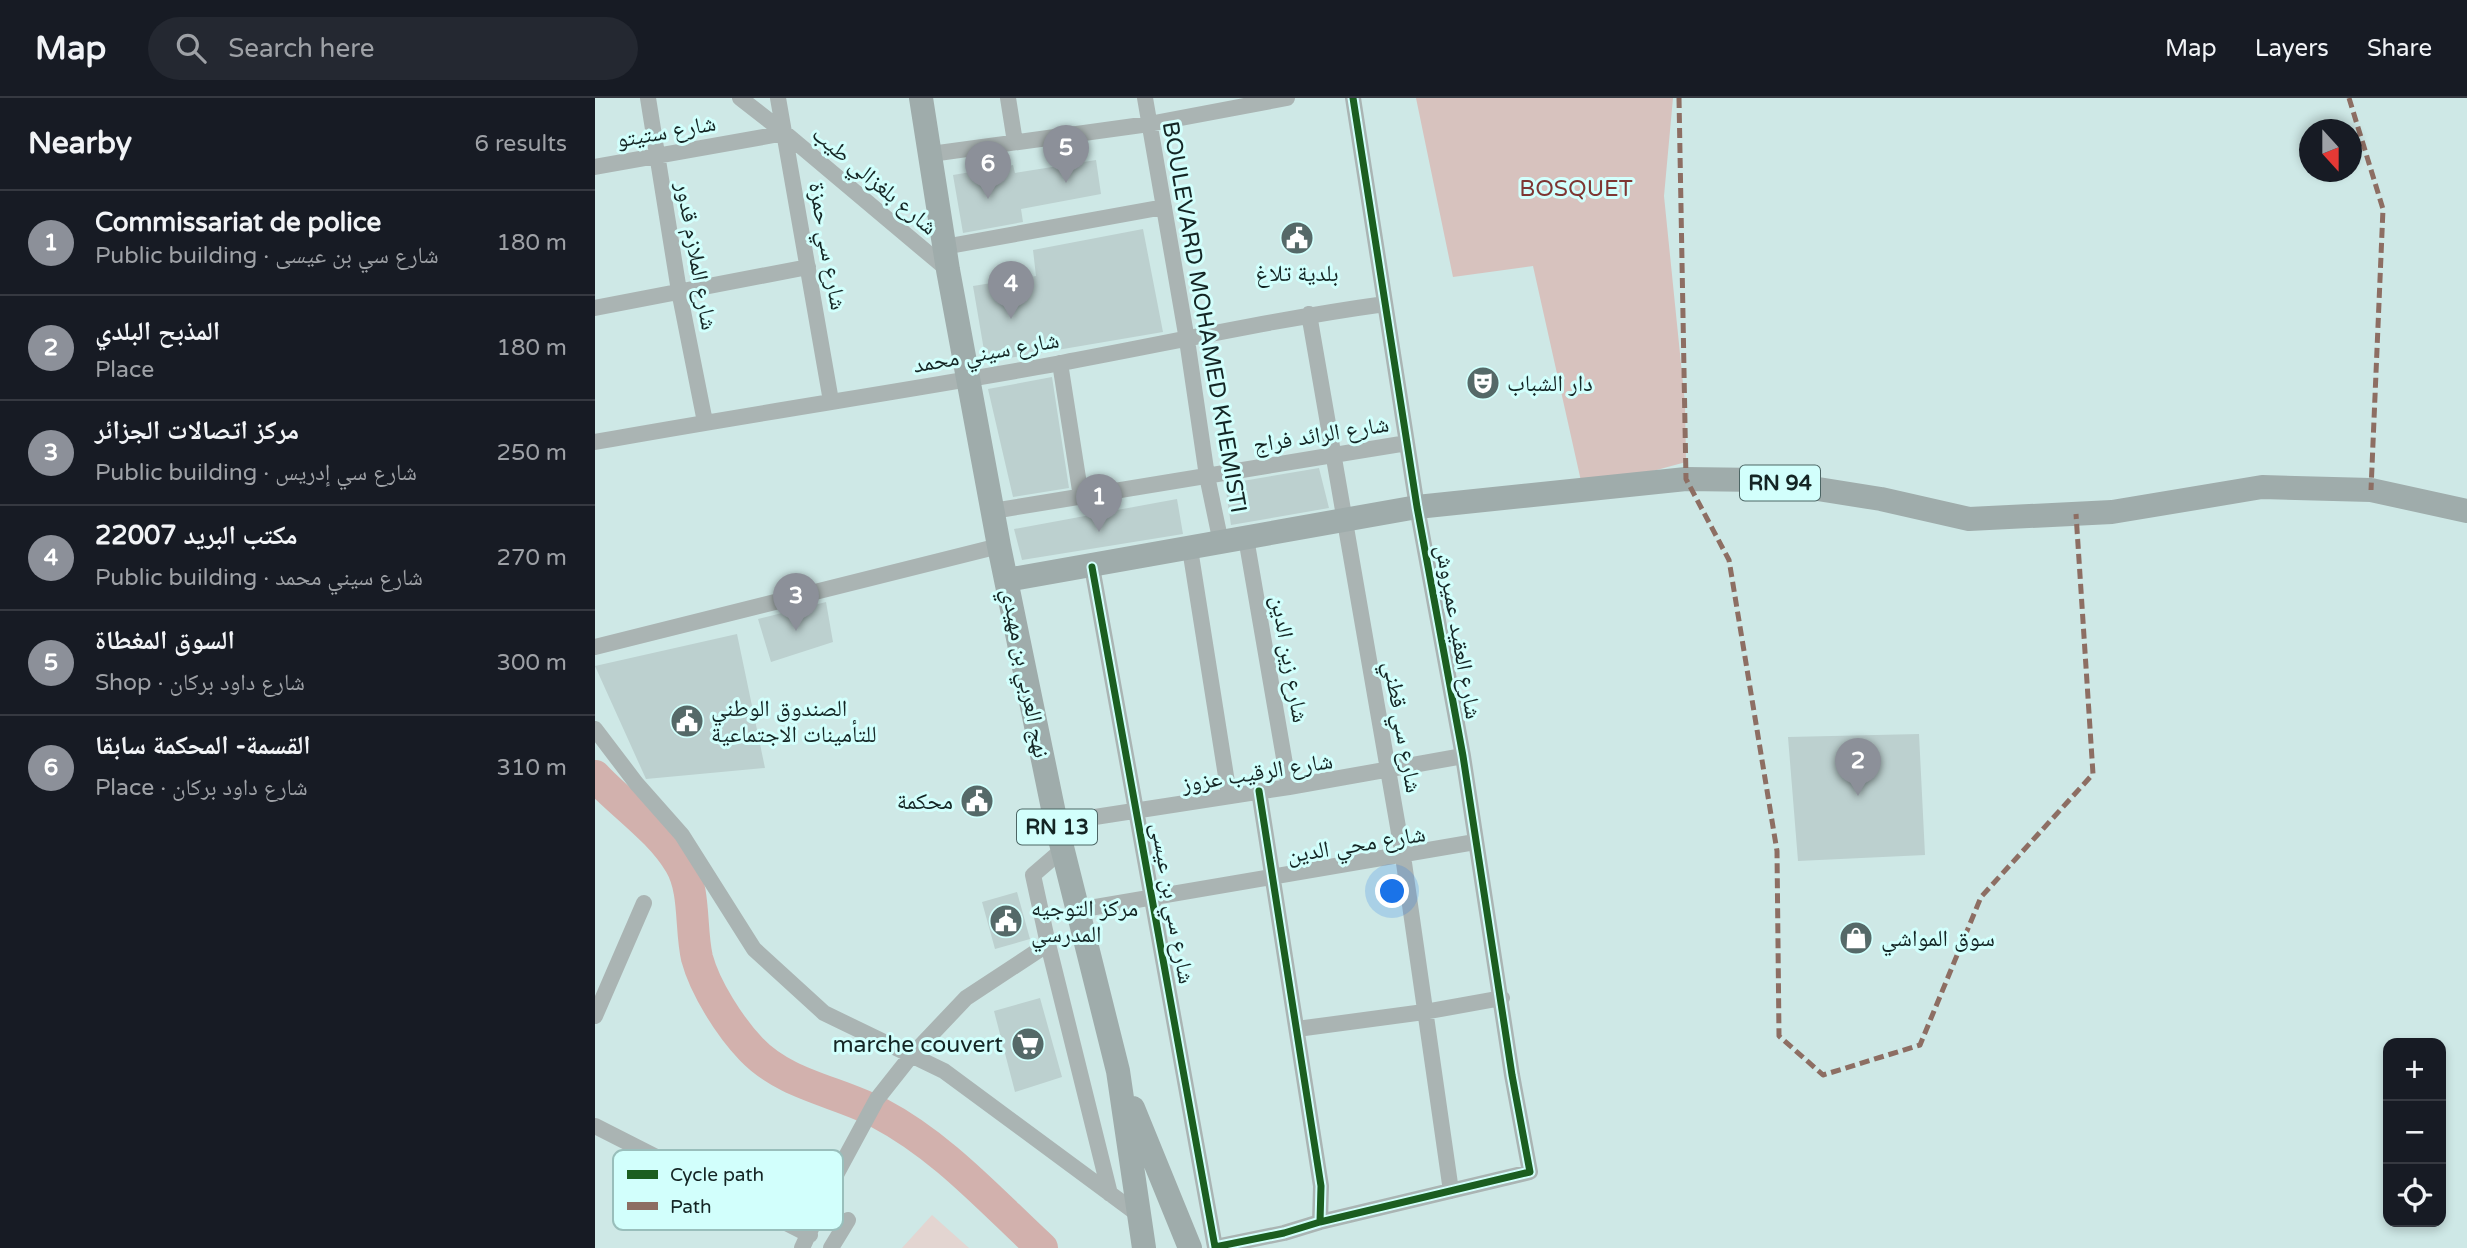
<!DOCTYPE html>
<meta charset="utf-8">
<style>
:root{--surface:#171b24;--page:#242831;--text:#f1f3f6;--muted:#9ea1a6;--line:#363941;--accent:#8c9099}
body{margin:0;font-family:"Varela Round","Noto Naskh Arabic",sans-serif;background:var(--page);color:var(--text)}
.controls{position:absolute;right:21px;bottom:21px;display:grid;overflow:hidden;border-radius:14px;box-shadow:0 4px 10px #0003}
.controls button{width:63px;height:63px;display:grid;place-items:center;padding:0;border:0;border-bottom:2px solid var(--line);background:var(--surface);color:var(--text);font:35px sans-serif}
.compass{position:absolute;left:1704px;top:21px;width:63px;height:63px;border-radius:50%;background:var(--surface);box-shadow:0 4px 10px #0003;rotate:159deg}
.you{position:absolute;left:798px;top:794px;width:24px;height:24px;margin:-18px;border:5px solid #fff;border-radius:50%;background:#1a73e8;box-shadow:0 0 0 10px #1a73e833}
.badge{display:grid;place-items:center;width:46px;height:46px;border-radius:50%;background:var(--accent);color:#fff;font-size:23px;font-weight:700}
.pin{position:absolute;translate:-50% -58px;filter:drop-shadow(0 2px 4px #0008)}
.pin::after{content:'';position:absolute;top:37px;width:24px;height:21px;background:inherit;clip-path:polygon(0 0,100% 0,50% 100%)}
.list{margin:0;padding:0;list-style:none}
h2{display:flex;justify-content:space-between;align-items:center;height:91px;margin:0;padding:0 28px;font-size:30px}
h2 small{font-size:23px;font-weight:400;color:var(--muted)}
.list li{display:grid;grid-template-columns:46px 1fr auto;gap:21px;align-items:center;box-sizing:border-box;height:105px;padding:0 28px;border-top:2px solid var(--line)}
.list b{display:block;font-size:26px;white-space:nowrap}
.list p{margin:0;font-size:23px;white-space:nowrap;color:var(--muted)}
.list em{font-size:23px;font-style:normal;color:var(--muted)}
.icon{flex:none;width:38px;height:38px;fill:none;stroke:currentColor;stroke-width:2;stroke-linecap:round;stroke-linejoin:round}
.map{position:relative;flex:none;width:1872px;height:1150px;overflow:hidden}
header{display:flex;align-items:center;gap:42px;box-sizing:border-box;height:98px;padding:0 35px;background:var(--surface);border-bottom:2px solid var(--line)}
header strong{font-size:33px}
nav{display:flex;gap:38px;margin-inline-start:auto;font-size:24px}
.search{width:490px;height:63px;background:var(--page);display:flex;align-items:center;gap:18px;box-sizing:border-box;padding:0 24px;border-radius:38px;color:var(--muted);font-size:26px}
main{display:flex}
aside{flex:1;background:var(--surface)}
.map>svg:first-child{display:block}
.green{fill:#e3d5d1}
.forest{fill:#d7c2be}
.lines{fill:none;stroke-linecap:round;stroke-linejoin:round}
.river{stroke:#d2b1ad;stroke-width:32}
.building{fill:#bcd0cf}
.street{stroke:#aab4b3;stroke-width:16}
.primary{stroke:#9facab;stroke-width:24}
.quiet{stroke:#8d6e63;stroke-width:5;stroke-dasharray:10 5;stroke-linecap:butt}
.cycleway-casing{stroke:#d2fffc;stroke-width:11}
.cycleway{stroke:#1b5e20;stroke-width:7}
.labels{text-anchor:middle;stroke-width:6;stroke-linejoin:round;paint-order:stroke}
.shield{fill:#d2fffc;stroke:#4d6665;stroke-width:2}
.shield-label{font-size:21px;font-weight:bold;fill:#142524}
.street-label{font-size:23px;fill:#142524;stroke:#d2fffc}
.park-label{font-size:23px;fill:#7e3632;stroke:#d2fffc}
.poi-label{font-size:23px;fill:#142524;stroke:#d2fffc;text-anchor:start}
.key{fill:#d2fffc;stroke:#99bebb;stroke-width:2}
.key-label{font-size:19px;fill:#142524}
</style>
<header>
<strong>Map</strong>
<div class="search"><svg class="icon" aria-label="search" viewBox="0 0 24 24"><circle cx="10" cy="10" r="6"/><path d="M15 15l6 6"/></svg>Search here</div>
<nav><a>Map</a><a>Layers</a><a>Share</a></nav>
</header>
<main>
<aside>
<h2>Nearby<small>6 results</small></h2>
<ul class="list">
<li><span class="badge">1</span><div><b>Commissariat de police</b><p>Public building · شارع سي بن عيسى</p></div><em>180 m</em></li>
<li><span class="badge">2</span><div><b>المذبح البلدي</b><p>Place</p></div><em>180 m</em></li>
<li><span class="badge">3</span><div><b>مركز اتصالات الجزائر</b><p>Public building · شارع سي إدريس</p></div><em>250 m</em></li>
<li><span class="badge">4</span><div><b>مكتب البريد 22007</b><p>Public building · شارع سيني محمد</p></div><em>270 m</em></li>
<li><span class="badge">5</span><div><b>السوق المغطاة</b><p>Shop · شارع داود بركان</p></div><em>300 m</em></li>
<li><span class="badge">6</span><div><b>القسمة- المحكمة سابقا</b><p>Place · شارع داود بركان</p></div><em>310 m</em></li>
</ul>
</aside>
<div class="map">
<svg width="1872" height="1150" viewBox="0 0 1872 1150">
<rect width="100%" height="100%" fill="#cee8e6"/>
<path class="green" d="M 337,1117 L 374,1150 L 307,1150 Z"/>
<path class="forest" d="M 821,0 L 1078,0 L 1069,98 L 1090,305 L 1091,364 L 988,392 L 938,168 L 858,179 Z"/>
<g class="lines">
<path class="river" d="M 0,678 C 27,707 65,732 85,766 C 101,793 95,830 102,860 C 110,890 135,929 156,951 C 190,987 242,993 284,1015 C 347,1048 395,1102 447,1150"/>
</g>
<path class="building" d="M 501,62 L 506,96 L 426,111 L 428,124 L 368,135 L 358,77 L 418,67 L 420,75 Z
M 548,131 L 568,234 L 391,264 L 378,188 L 441,178 L 438,152 Z
M 457,279 L 474,390 L 418,399 L 393,291 Z
M 724,370 L 734,410 L 636,427 L 630,386 Z
M 582,401 L 588,436 L 427,462 L 419,431 Z
M 231,504 L 238,544 L 176,564 L 163,521 Z
M 142,536 L 170,670 L 51,681 L 0,568 Z
M 1324,636 L 1330,757 L 1203,763 L 1193,639 Z
M 422,794 L 435,841 L 400,851 L 387,804 Z
M 445,900 L 467,979 L 420,994 L 399,913 Z"/>
<g class="lines">
<path class="street" d="M 53,0 L 84,193 L 110,324
M 145,0 L 190,35 L 353,172
M 183,0 L 236,303
M 413,0 L 420,44
M 550,0 L 592,242 L 612,378 L 626,445
M 336,56 L 554,26 L 692,0
M 0,69 L 190,35
M 349,149 L 569,109
M 0,210 L 213,169
M 714,216 L 808,758 L 856,1093
M 465,265 L 486,399
M 0,344 C 155,316 311,293 466,265 C 574,245 681,221 790,206
M 398,413 L 812,345
M 651,440 L 694,689
M 595,451 L 634,697
M 497,469 L 620,1149 L 689,1135 L 725,1124 L 726,1088 L 664,693
M 0,549 L 404,448
M 0,631 L 41,685 L 87,737 L 159,851 L 229,915 L 349,973 L 544,1117
M 461,725 L 694,689 L 868,658
M 483,812 L 880,744
M 453,846 L 515,1096
M 0,918 L 49,805
M 702,931 L 829,914 L 907,900
M 0,1028 L 215,1137
M 725,1124 L 935,1074 L 917,977 L 868,658 L 822,409 L 758,0
M 207,1150 L 242,1075 L 282,1001 L 316,958 L 371,900 L 453,846 L 438,777 L 467,752
M 236,1150 L 253,1122"/>
<path class="primary" d="M 326,0 L 353,172 L 404,448 L 461,725 L 523,973 L 549,1150
M 412,482 L 822,409 L 1091,381 L 1167,382 L 1286,401 L 1374,421 L 1517,414 L 1667,389 L 1776,392 L 1872,413
M 538,1010 L 595,1150"/>
<path class="quiet" d="M 1084,0 L 1091,381 L 1134,462 L 1182,753 L 1184,938 L 1228,977 L 1325,947 L 1386,799 L 1498,676 L 1481,416
M 1754,0 L 1788,111 L 1776,392"/>
<defs>
<path id="cycleway" d="M 497,469 L 620,1149 L 689,1135 L 725,1124 L 726,1088 L 664,693
M 725,1124 L 935,1074 L 917,977 L 868,658 L 822,409 L 758,0"/>
</defs>
<use href="#cycleway" class="cycleway-casing"/>
<use href="#cycleway" class="cycleway"/>
</g>
<defs>
<symbol id="civic-disc" viewBox="-11 -11 22 22"><circle r="9.5" fill="#556968" stroke="#d2fffc"/><path d="M-.6-6.5H3V-4.5H.6V-3L4-1V1h2V6H-6V1h2V-1L-.6-3ZM-1.2 2.5V6h2.4V2.5Z" fill="#fff"/></symbol>
<symbol id="theatre-disc" viewBox="-11 -11 22 22"><circle r="9.5" fill="#556968" stroke="#d2fffc"/><path d="M-5-5.5Q0-4 5-5.5V0Q5 5 0 6Q-5 5-5 0ZM-3.3-2.5H-1v1.5H-3.3ZM1-2.5H3.3v1.5H1ZM-2.8 1Q0 5.5 2.8 1Z" fill="#fff"/></symbol>
<symbol id="shop-disc" viewBox="-11 -11 22 22"><circle r="9.5" fill="#556968" stroke="#d2fffc"/><path d="M-5-2.5h2.3a2.7 3.5 0 0 1 5.4 0H5L5.5 6h-11ZM-1.5-2.5h3a1.5 2.3 0 0 0-3 0Z" fill="#fff"/></symbol>
<symbol id="supermarket-disc" viewBox="-11 -11 22 22"><circle r="9.5" fill="#556968" stroke="#d2fffc"/><path d="M-6-5.5h2.5l.6 2H6L4.5 2H-2.5L-4.4-4H-6ZM-1.5 3.2a1.3 1.3 0 1 0 .1 0ZM3 3.2a1.3 1.3 0 1 0 .1 0Z" fill="#fff"/></symbol>
</defs>
<g fill-rule="evenodd">
<use href="#civic-disc" x="683" y="121" width="38" height="38"/>
<use href="#theatre-disc" x="869" y="266" width="38" height="38"/>
<use href="#civic-disc" x="73" y="604" width="38" height="38"/>
<use href="#civic-disc" x="363" y="684" width="38" height="38"/>
<use href="#civic-disc" x="392" y="804" width="38" height="38"/>
<use href="#shop-disc" x="1242" y="821" width="38" height="38"/>
<use href="#supermarket-disc" x="414" y="927" width="38" height="38"/>
</g>
<g class="labels">
<g class="shield">
<rect x="1145" y="367.5" width="80" height="35" rx="5"/>
<rect x="422" y="711.5" width="80" height="35" rx="5"/>
</g>
<g class="shield-label">
<text x="1185" y="392">RN 94</text>
<text x="462" y="736">RN 13</text>
</g>
<g class="street-label">
<text transform="translate(71 33) rotate(-10)" y="8">شارع ستيتو</text>
<text transform="translate(280 82) rotate(40)" y="8">شارع بلغزالي طيب</text>
<text transform="translate(233 148) rotate(80)" y="8">شارع سي حمزة</text>
<text transform="translate(102 158) rotate(80)" y="8">شارع الملازم قدور</text>
<text transform="translate(610 219) rotate(80)" y="8">BOULEVARD MOHAMED KHEMISTI</text>
<text transform="translate(391 254) rotate(-10)" y="8">شارع سيني محمد</text>
<text transform="translate(726 336) rotate(-9)" y="8">شارع الرائد فراج</text>
<text transform="translate(864 534) rotate(80)" y="8">شارع العقيد عميروش</text>
<text transform="translate(695 561) rotate(80)" y="8">شارع زين الدين</text>
<text transform="translate(431 575) rotate(79)" y="8">نهج العربي بن مهيدي</text>
<text transform="translate(808 629) rotate(80)" y="8">شارع سي قطني</text>
<text transform="translate(662 674) rotate(-9)" y="8">شارع الرقيب عزوز</text>
<text transform="translate(761 746) rotate(-9)" y="8">شارع محي الدين</text>
<text transform="translate(578 805) rotate(80)" y="8">شارع سي بن عيسى</text>
</g>
<g class="park-label">
<text x="981" y="98">BOSQUET</text>
</g>
<g class="poi-label">
<text x="702" y="183" text-anchor="middle">بلدية تلاغ</text>
<text x="912" y="293">دار الشباب</text>
<text x="116" y="618">الصندوق الوطني<tspan x="116" dy="26">للتأمينات الاجتماعية</tspan></text>
<text x="358" y="711" text-anchor="end">محكمة</text>
<text x="436" y="818">مركز التوجيه<tspan x="436" dy="26">المدرسي</tspan></text>
<text x="1286" y="848">سوق المواشي</text>
<text x="408" y="954" text-anchor="end">marche couvert</text>
</g>
</g>
<rect x="18" y="1052" width="230" height="80" rx="10" class="key"/>
<rect x="32" y="1072" width="31" height="9" fill="#1b5e20"/>
<rect x="32" y="1104" width="31" height="8" fill="#8d6e63"/>
<g class="key-label">
<text x="75" y="1083">Cycle path</text>
<text x="75" y="1115">Path</text>
</g>
</svg>
<div class="controls">
<button>+</button>
<button>−</button>
<button><svg class="icon" aria-label="locate" viewBox="0 0 24 24"><circle cx="12" cy="12" r="6"/><path d="M12 2v4M12 18v4M2 12h4M18 12h4"/></svg></button>
</div>
<svg class="compass" viewBox="-18 -18 36 36"><path d="M0-13l5 13h-10z" fill="#e53935"/><path d="M0 13l5-13h-10z" fill="#9ea1a6"/></svg>
<div class="you"></div>
<div class="pin badge" style="left:504px;top:434px">1</div>
<div class="pin badge" style="left:1263px;top:698px">2</div>
<div class="pin badge" style="left:201px;top:533px">3</div>
<div class="pin badge" style="left:416px;top:221px">4</div>
<div class="pin badge" style="left:471px;top:85px">5</div>
<div class="pin badge" style="left:393px;top:101px">6</div>
</div>
</main>
